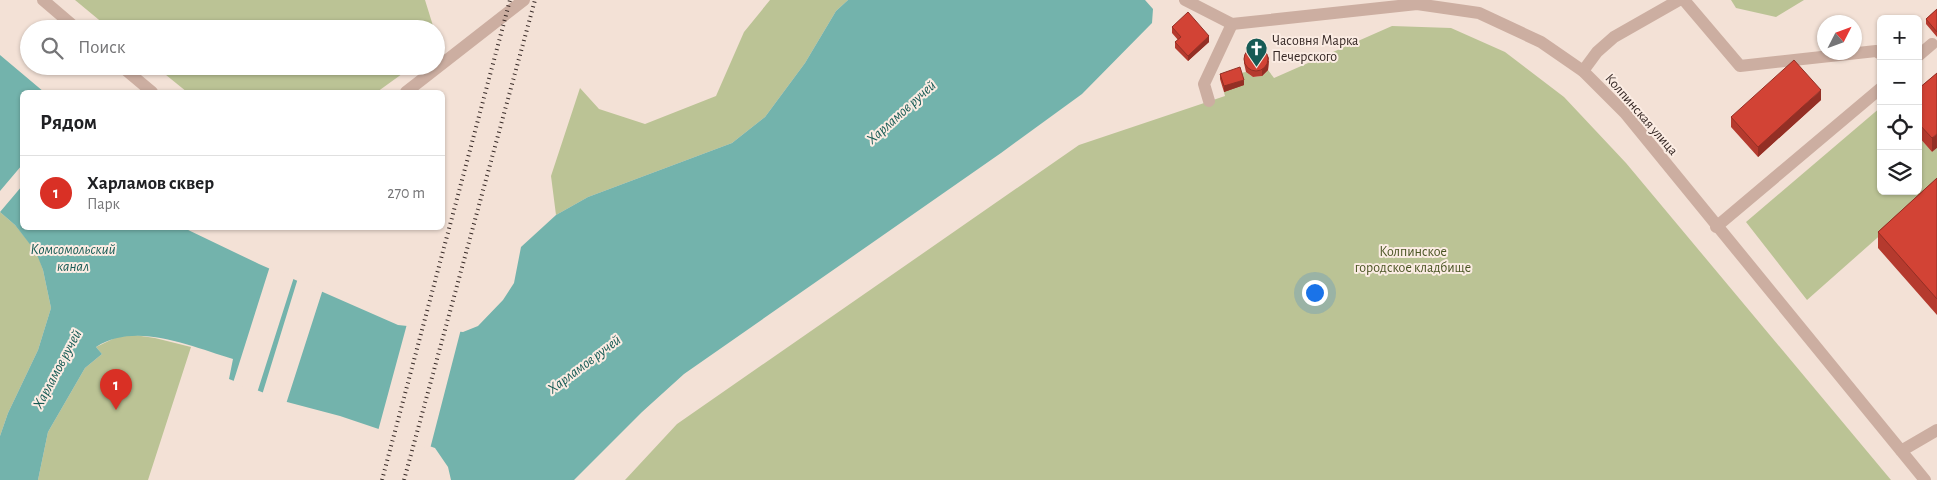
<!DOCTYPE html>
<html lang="ru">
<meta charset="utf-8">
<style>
:root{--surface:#fff;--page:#f2f2f2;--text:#202124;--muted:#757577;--line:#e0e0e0;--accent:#d93025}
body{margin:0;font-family:"Alegreya Sans",sans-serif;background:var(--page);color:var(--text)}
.controls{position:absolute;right:15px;top:15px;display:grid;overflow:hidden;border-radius:8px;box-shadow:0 1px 4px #0004}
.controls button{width:45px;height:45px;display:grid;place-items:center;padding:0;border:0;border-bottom:1px solid var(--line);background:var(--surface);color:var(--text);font:25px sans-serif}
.compass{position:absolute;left:1817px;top:15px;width:45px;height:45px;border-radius:50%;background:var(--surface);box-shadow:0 1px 4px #0004;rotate:48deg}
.you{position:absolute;left:1314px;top:292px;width:18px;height:18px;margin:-12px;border:4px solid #fff;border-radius:50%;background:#1a73e8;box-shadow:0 0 0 8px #1a73e833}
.badge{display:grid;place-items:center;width:32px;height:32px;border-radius:50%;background:var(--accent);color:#fff;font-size:16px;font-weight:700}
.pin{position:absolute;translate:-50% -41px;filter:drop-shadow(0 1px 2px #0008)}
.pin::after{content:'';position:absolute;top:26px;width:18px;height:15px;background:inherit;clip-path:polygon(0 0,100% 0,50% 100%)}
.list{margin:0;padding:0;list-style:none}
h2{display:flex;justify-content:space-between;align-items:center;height:65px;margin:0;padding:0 20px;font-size:21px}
h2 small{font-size:16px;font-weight:400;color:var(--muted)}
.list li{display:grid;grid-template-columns:32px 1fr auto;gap:15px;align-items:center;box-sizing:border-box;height:75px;padding:0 20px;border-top:1px solid var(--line)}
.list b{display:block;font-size:19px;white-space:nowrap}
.list p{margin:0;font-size:16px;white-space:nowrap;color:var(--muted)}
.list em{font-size:16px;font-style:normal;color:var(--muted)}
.icon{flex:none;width:28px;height:28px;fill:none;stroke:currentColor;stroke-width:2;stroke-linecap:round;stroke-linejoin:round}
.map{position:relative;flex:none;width:1937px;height:480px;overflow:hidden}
.search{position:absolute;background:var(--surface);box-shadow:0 1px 4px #0004;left:20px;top:20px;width:425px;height:55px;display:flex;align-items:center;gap:12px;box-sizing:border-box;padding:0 18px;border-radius:28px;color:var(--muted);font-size:19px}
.panel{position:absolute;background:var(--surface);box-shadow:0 1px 4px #0004;left:20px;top:90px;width:425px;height:140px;border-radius:8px}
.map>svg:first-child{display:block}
.green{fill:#bbc395}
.water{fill:#73b3ac}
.pier{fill:#f3e1d6}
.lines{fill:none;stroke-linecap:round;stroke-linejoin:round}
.service{stroke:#ccaea1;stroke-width:12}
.minor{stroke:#ccaea1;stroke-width:12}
.tertiary{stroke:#ccaea1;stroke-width:12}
.rail{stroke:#362825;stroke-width:4;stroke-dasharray:1 4;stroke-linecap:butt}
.wall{fill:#b53a2e}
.shaded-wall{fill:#932f25}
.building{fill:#d24335;stroke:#932f25}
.labels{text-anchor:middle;stroke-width:4;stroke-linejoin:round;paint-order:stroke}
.poi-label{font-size:14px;fill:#362825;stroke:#fbece3;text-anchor:start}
.street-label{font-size:14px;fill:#362825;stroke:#fbece3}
.park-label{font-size:14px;fill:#4c5626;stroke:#fbece3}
.water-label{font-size:15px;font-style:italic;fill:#175b55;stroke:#fbece3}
</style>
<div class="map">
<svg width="1937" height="480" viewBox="0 0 1937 480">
<rect width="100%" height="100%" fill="#f3e1d6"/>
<path class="green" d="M 75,0 L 425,0 L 434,29 L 110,29 Z
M 770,0 L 848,0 L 836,11 L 805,63 L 765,117 L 732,143 L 588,197 L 556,215 L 551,176 L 580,88 L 599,109 L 645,124 L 716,96 L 744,32 Z
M 1731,0 L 1804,0 L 1776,17 L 1736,8 Z
M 1392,26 L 1451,28 L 1505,52 L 1564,97 L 1626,163 L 1891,480 L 625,480 L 677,424 L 1079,145 L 1225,96 L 1224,92 L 1240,73 L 1246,72 L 1253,77 L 1262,76 L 1268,70 L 1274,78 Z
M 155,66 L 413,66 L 377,92 L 187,92 Z
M 1881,107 L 1881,191 L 1918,191 L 1918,136 L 1932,152 L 1937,148 L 1937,185 L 1807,300 L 1746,222 Z
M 0,212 L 15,225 L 37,252 L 43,270 L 51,308 L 38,350 L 8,413 L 0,436 Z
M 134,335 L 155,338 L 191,347 L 148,480 L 38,480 L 48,432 L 85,368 L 102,354 L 96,347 L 117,337 Z"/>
<path class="water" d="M 848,0 L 1145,0 L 1153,9 L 1152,23 L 1082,94 L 1001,153 L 684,374 L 642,412 L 574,480 L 451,480 L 448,467 L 435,448 L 340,416 L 287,402 L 229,379 L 233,359 C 191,347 137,321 96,347 L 102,354 L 85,368 L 48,432 L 38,480 L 0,480 L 0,436 L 8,413 L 38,350 L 51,308 L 43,270 L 36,252 L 15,225 L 0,212 L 0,55 L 44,92 L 22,92 L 22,228 L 184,228 L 259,264 L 398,325 L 463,332 L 478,326 L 503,300 L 514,283 L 521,247 L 556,215 L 588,197 L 732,143 L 765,117 L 805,63 L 836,11 Z"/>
<path class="pier" d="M 22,165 L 22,186 L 0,212 L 0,191 Z
M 270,266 L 294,277 L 257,393 L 233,383 Z
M 298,278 L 323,289 L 286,404 L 262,395 Z
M 407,324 L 461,329 L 430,449 L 378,431 Z"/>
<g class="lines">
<path class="service" d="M 1185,0 L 1232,24 L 1204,84 L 1209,101
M 1684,0 L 1740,66 L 1876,51 L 1881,54
M 1918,56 L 1932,44
M 1583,71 L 1597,52 L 1614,37 L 1679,0
M 1716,227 L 1881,88"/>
<path class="minor" d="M 1232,24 L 1417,4 L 1479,13 L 1541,42 L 1583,71 L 1625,113 L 1925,480
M 1901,451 L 1937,430"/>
<path class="tertiary" d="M 43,0 L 77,29
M 121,66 L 152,92
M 406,92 L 524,0"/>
<path class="rail" d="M 382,480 L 510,0
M 404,480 L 535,0"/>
</g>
<path class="wall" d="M 1937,9 L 1937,37 L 1926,24 L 1926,19 Z
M 1172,27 L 1209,42 L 1188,61 L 1175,48 L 1175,42 L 1178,40 L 1172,33 Z
M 1244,58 L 1269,61 L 1268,70 L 1262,76 L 1253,77 L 1246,72 L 1244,63 Z
M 1937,73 L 1932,152 L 1918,136 L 1918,89 Z
M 1220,74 L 1244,85 L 1224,92 L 1220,79 Z
M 1821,100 L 1758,157 L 1731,127 L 1731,117 Z
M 1937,178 L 1937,315 L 1878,248 L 1878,232 Z"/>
<path class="shaded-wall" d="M 1209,36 L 1209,42 L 1188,61 L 1188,56 Z
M 1269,56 L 1268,70 L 1262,76 L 1262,70 Z
M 1244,80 L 1244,85 L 1224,92 L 1224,86 Z
M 1821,90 L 1821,100 L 1758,157 L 1758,147 Z
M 1937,134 L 1937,148 L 1932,152 L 1932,138 Z"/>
<path class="building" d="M 1937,9 L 1937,32 L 1926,19 Z
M 1188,12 L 1209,36 L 1188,56 L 1175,42 L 1181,37 L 1172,27 Z
M1244 59a12 12 0 1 1 24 0a12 12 0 1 1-24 0Z
M 1794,60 L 1821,90 L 1758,147 L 1731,117 Z
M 1240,67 L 1244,80 L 1224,86 L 1220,74 Z
M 1937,73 L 1937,134 L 1932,138 L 1918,123 L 1918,89 Z
M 1937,178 L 1937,299 L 1878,232 Z"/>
<defs>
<symbol id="church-pin" viewBox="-11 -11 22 30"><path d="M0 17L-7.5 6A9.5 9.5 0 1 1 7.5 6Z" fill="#175b55" stroke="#fbece3"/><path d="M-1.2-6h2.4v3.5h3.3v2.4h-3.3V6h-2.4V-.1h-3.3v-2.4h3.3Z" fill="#fff"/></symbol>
</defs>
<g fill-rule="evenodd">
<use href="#church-pin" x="1244" y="36" width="25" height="34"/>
</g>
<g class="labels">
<g class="poi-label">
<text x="1272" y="45">Часовня Марка<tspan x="1272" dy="16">Печерского</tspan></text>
</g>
<g class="street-label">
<text transform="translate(1642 114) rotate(49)" y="5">Колпинская улица</text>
</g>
<g class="park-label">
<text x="1413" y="256">Колпинское<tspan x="1413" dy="16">городское кладбище</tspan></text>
</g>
<g class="water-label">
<text transform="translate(901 112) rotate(-42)" y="5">Харламов ручей</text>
<text x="73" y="254">Комсомольский<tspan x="73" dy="17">канал</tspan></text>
<text transform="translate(584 364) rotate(-37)" y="5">Харламов ручей</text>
<text transform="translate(57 369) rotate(-62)" y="5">Харламов ручей</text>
</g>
</g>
</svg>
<div class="controls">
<button>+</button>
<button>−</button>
<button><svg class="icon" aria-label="locate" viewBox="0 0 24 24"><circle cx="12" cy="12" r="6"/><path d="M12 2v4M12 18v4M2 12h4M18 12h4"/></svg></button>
<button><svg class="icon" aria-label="layers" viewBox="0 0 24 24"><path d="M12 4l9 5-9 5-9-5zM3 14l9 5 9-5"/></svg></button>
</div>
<svg class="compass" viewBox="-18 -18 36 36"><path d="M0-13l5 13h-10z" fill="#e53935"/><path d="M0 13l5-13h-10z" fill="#757577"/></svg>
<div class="you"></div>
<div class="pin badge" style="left:116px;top:410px">1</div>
<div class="search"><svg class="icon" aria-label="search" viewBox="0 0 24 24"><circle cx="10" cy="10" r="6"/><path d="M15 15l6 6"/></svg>Поиск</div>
<section class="panel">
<h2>Рядом<small></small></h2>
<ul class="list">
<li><span class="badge">1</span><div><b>Харламов сквер</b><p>Парк</p></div><em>270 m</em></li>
</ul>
</section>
</div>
